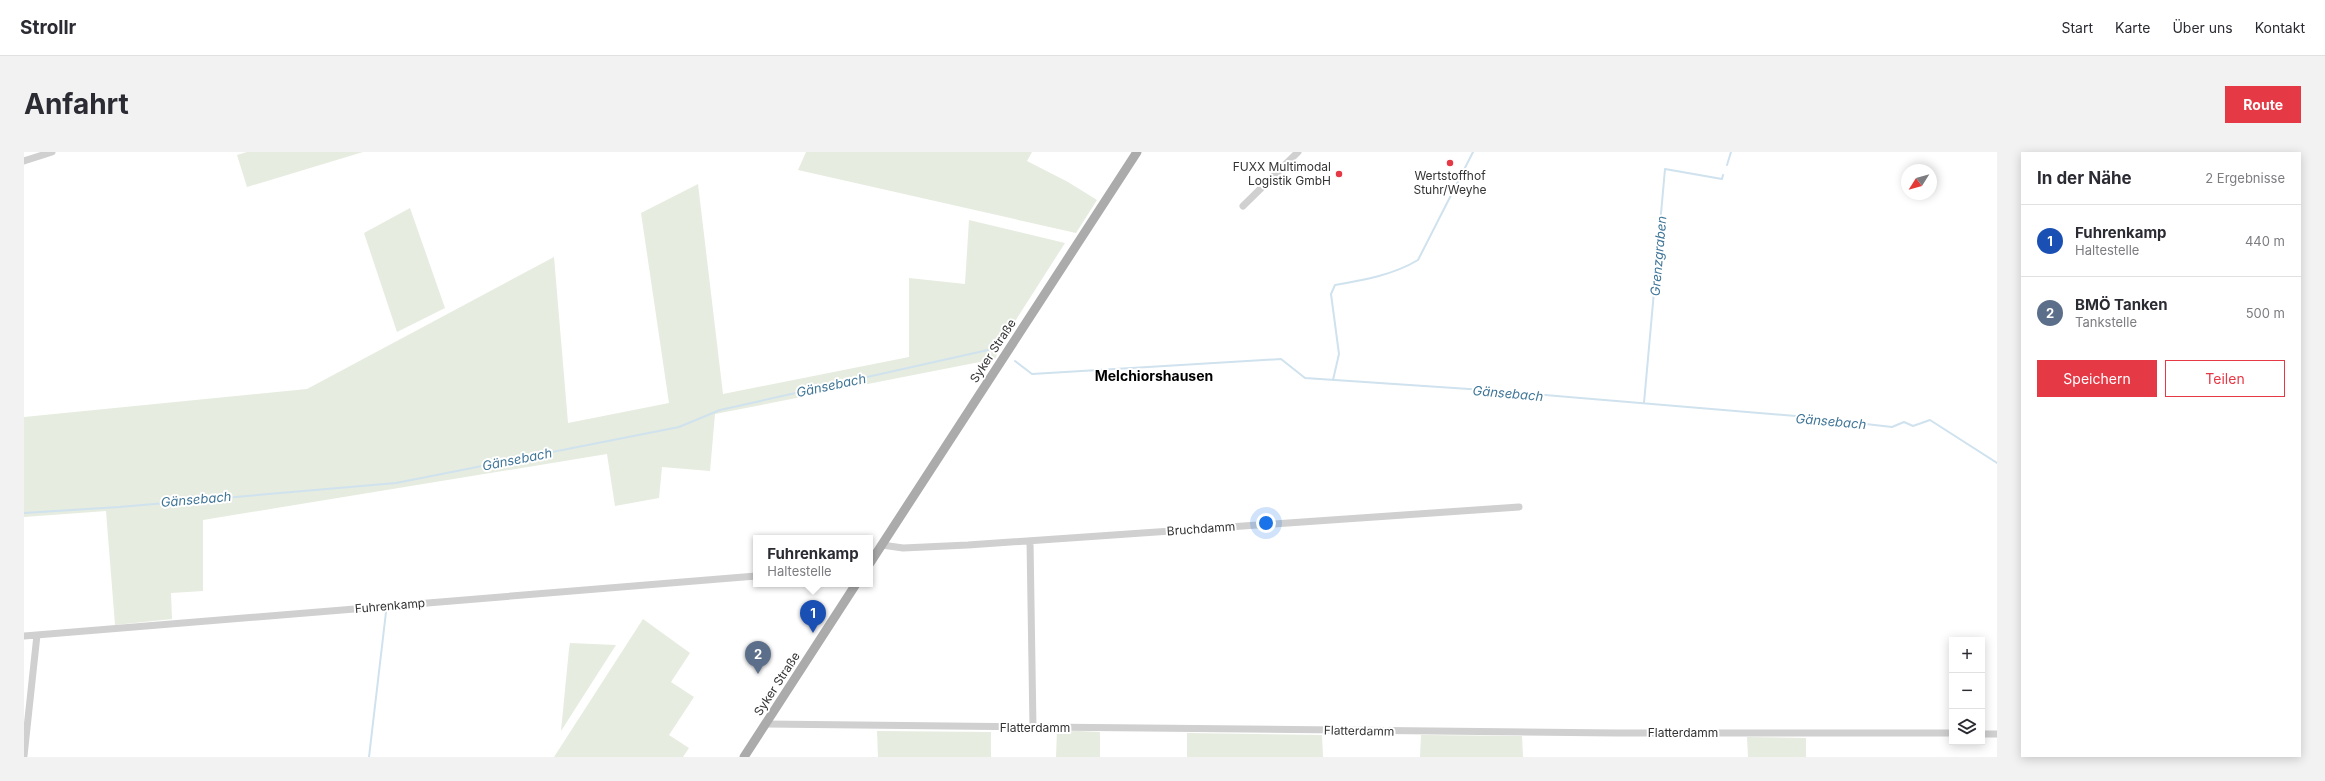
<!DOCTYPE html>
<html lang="de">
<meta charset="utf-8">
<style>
:root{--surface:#fff;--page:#f2f2f3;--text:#2b2b33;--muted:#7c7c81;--line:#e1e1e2;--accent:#e63946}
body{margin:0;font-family:Inter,sans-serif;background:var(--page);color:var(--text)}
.controls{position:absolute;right:12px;bottom:12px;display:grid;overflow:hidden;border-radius:0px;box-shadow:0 2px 10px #0003}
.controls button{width:36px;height:36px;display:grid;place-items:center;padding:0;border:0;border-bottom:1px solid var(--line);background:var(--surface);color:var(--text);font:20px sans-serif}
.compass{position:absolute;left:1877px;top:12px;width:36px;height:36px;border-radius:50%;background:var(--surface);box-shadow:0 2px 10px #0003;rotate:233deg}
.you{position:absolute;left:1242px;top:371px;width:14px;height:14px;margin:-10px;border:3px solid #fff;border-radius:50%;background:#1a73e8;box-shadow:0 0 0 6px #1a73e833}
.badge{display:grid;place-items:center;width:26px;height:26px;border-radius:50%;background:var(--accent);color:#fff;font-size:13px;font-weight:700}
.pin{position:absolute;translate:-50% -33px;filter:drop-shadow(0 1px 2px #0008)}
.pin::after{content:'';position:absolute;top:21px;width:14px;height:12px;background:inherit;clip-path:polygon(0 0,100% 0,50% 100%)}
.popup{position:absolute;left:729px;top:383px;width:120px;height:52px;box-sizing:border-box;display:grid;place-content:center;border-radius:0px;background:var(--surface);filter:drop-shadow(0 1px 3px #0005);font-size:13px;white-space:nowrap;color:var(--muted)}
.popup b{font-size:15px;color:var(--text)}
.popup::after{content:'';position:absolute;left:50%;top:100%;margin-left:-8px;border:8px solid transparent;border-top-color:var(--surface)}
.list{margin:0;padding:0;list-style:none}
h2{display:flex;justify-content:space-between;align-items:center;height:52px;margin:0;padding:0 16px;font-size:17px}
h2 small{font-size:13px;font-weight:400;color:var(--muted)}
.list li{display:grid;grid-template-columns:26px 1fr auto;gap:12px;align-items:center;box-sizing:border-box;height:72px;padding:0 16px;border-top:1px solid var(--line)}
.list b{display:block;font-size:15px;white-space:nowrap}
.list p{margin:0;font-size:13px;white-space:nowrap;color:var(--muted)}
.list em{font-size:13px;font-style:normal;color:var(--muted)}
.actions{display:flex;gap:8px;padding:12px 16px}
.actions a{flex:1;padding:9px 0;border:1px solid var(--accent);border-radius:0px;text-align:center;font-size:14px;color:var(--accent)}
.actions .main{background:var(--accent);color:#fff}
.icon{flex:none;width:22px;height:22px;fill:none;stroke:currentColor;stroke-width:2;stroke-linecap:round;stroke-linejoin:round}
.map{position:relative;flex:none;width:1973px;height:605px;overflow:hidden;border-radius:0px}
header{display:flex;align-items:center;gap:24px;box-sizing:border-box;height:56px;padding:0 20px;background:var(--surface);border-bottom:1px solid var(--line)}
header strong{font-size:19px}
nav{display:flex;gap:22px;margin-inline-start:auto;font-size:14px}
.intro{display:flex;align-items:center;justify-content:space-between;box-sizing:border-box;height:96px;padding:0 24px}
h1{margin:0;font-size:28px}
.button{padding:10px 18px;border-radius:0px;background:var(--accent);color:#fff;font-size:14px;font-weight:700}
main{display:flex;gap:24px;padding:0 24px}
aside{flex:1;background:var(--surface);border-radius:0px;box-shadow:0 2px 10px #0003}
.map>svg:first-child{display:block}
.green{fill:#e6ecdf}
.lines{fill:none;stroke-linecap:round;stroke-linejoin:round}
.stream{stroke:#cfe2ee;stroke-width:2}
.minor{stroke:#d0d0d0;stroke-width:7}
.major{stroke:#ababab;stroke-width:9}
.poi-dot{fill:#e63946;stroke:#fff;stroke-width:1.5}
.labels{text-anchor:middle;stroke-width:4;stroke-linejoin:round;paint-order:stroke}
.poi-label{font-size:12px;fill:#333;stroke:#fff;text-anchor:end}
.street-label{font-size:12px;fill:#333;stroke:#fff}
.water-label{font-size:13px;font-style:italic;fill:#3f7597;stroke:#fff}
.quarter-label{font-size:14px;font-weight:bold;fill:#000;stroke:#fff}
</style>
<header>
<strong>Strollr</strong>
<nav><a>Start</a><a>Karte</a><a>Über uns</a><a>Kontakt</a></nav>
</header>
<div class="intro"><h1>Anfahrt</h1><a class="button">Route</a></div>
<main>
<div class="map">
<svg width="1973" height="605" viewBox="0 0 1973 605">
<rect width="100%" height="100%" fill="#fff"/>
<path class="green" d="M 223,0 L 339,0 L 223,35 L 213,3 Z
M 782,0 L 1008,0 L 1003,9 L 1044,30 L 1073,48 L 1052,81 L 774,18 Z
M 674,32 L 699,242 L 885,205 L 885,126 L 941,132 L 945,68 L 1041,91 L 981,185 L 971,207 L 691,262 L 686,319 L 638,315 L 635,346 L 591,354 L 583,302 L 179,368 L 179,439 L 147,441 L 148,467 L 91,473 L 82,359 L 0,365 L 0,265 L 283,237 L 530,105 L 544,271 L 645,251 L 617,61 Z
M 386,56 L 421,156 L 373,180 L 340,81 Z
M 619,467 L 666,501 L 647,530 L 670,545 L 645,583 L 665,596 L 659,605 L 530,605 Z
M 546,491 L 592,493 L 537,579 L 545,497 Z
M 1033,578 L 1076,580 L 1076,605 L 1032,605 Z
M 853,579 L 967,580 L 967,605 L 854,605 Z
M 1163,581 L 1298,583 L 1299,605 L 1163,605 Z
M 1397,583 L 1498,584 L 1499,605 L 1396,605 Z
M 1723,585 L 1782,586 L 1782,605 L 1724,605 Z"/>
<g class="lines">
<path class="stream" d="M 1703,13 L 1707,0
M 991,209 L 1008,222 L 1257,207 L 1281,226 L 1460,238 L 1772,264 L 1868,275 L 1880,270 L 1889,274 L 1906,268 L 1973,311
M 1309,228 L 1315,202 L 1307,142 L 1311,133 C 1340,128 1369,123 1394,108 L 1449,0
M 1620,251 L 1641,17 L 1698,27 L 1699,23
M 0,361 L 95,355 L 372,331 L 655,275 L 696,258 L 973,196 L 975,198
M 345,605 L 362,460"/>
<path class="minor" d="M 0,9 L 28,0
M 1219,54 L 1274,0
M 1006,389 L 1009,576
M 858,393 L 879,396 L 944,393 L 1495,355
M 0,484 L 732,424
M 742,572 L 1592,581 L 1928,581
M 1958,582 L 1973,582
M 0,604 L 13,483"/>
<path class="major" d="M 846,411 L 1113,0
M 720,605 L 832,432"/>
</g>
<g class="poi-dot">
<circle cx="1426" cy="11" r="4"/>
<circle cx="1315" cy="22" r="4"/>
</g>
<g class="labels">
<g class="poi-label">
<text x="1307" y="19">FUXX Multimodal<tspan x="1307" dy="14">Logistik GmbH</tspan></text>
<text x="1426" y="28" text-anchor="middle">Wertstoffhof<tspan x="1426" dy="14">Stuhr/Weyhe</tspan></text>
</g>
<g class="street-label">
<text transform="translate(969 199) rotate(-57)" y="4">Syker Straße</text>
<text transform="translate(1177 377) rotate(-4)" y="4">Bruchdamm</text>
<text transform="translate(366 454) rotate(-5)" y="4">Fuhrenkamp</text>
<text transform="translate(753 532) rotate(-57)" y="4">Syker Straße</text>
<text x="1011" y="580">Flatterdamm</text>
<text transform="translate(1335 579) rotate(1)" y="4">Flatterdamm</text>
<text x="1659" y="585">Flatterdamm</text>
</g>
<g class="water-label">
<text transform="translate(1634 104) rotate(-85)" y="5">Grenzgraben</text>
<text transform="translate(807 233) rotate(-12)" y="5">Gänsebach</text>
<text transform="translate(1484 241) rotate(5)" y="5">Gänsebach</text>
<text transform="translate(1807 269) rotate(5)" y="5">Gänsebach</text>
<text transform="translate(493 307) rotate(-11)" y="5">Gänsebach</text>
<text transform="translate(172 347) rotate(-5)" y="5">Gänsebach</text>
</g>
<g class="quarter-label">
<text x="1130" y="229">Melchiorshausen</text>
</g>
</g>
</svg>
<div class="controls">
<button>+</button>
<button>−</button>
<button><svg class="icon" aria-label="layers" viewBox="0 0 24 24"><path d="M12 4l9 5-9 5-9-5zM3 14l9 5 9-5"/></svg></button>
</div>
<svg class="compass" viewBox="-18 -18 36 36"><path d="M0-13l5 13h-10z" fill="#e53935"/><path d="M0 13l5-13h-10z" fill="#7c7c81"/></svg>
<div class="you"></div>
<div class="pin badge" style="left:789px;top:481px;background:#1a4fb4">1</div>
<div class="popup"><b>Fuhrenkamp</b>Haltestelle</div>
<div class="pin badge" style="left:734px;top:522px;background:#5c6f8a">2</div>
</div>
<aside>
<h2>In der Nähe<small>2 Ergebnisse</small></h2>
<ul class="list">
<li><span class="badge" style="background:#1a4fb4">1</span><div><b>Fuhrenkamp</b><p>Haltestelle</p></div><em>440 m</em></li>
<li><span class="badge" style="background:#5c6f8a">2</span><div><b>BMÖ Tanken</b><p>Tankstelle</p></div><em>500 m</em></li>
</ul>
<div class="actions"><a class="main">Speichern</a><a>Teilen</a></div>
</aside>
</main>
